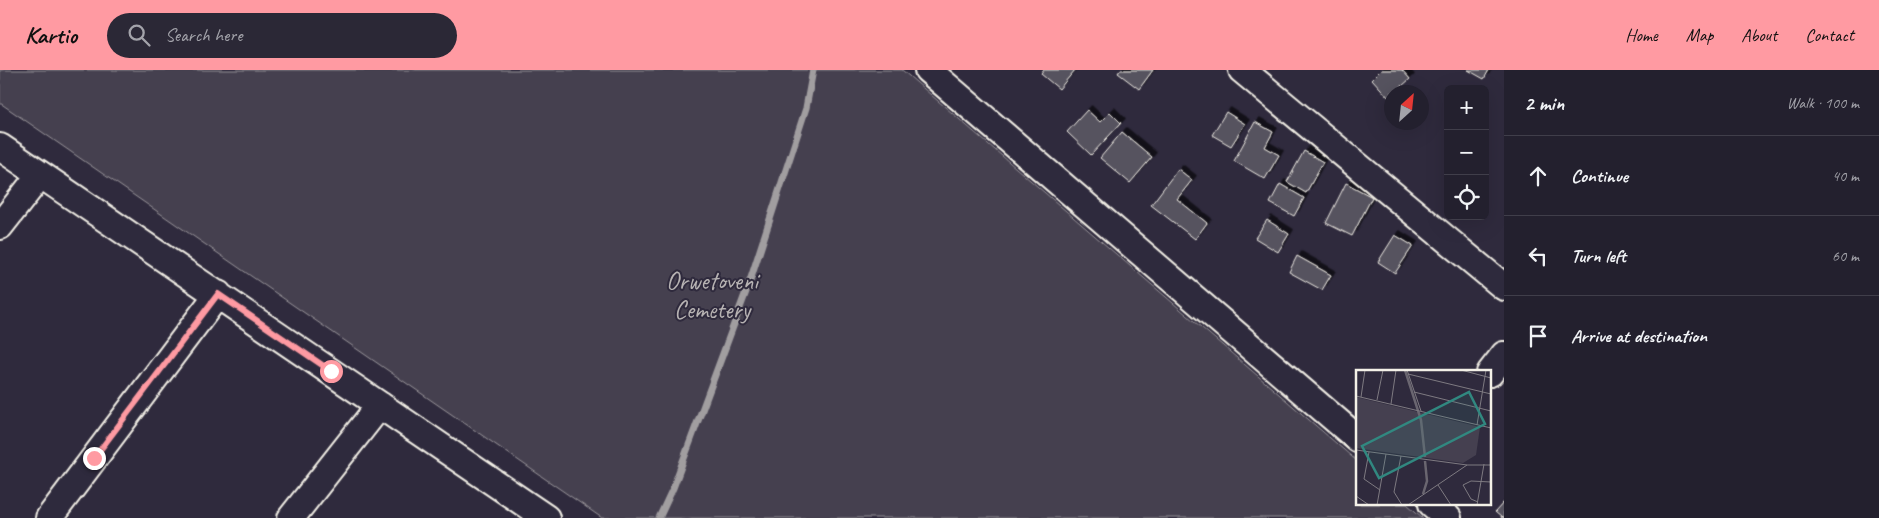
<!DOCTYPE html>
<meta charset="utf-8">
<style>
:root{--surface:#23202e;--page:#2b2836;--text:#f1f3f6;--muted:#a3a3aa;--line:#403e4a;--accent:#ff9aa2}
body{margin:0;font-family:Caveat,sans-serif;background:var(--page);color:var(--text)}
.controls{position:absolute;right:15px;top:15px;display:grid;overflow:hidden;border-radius:8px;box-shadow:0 5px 20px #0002}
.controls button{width:45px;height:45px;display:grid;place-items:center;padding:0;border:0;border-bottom:1px solid var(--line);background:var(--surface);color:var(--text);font:25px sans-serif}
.compass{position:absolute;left:1384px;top:15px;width:45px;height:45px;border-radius:50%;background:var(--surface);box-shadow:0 5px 20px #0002;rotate:27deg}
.stop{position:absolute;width:15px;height:15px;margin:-11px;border:4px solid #ff9aa2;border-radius:50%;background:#fff}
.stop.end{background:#ff9aa2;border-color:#fff;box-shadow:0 1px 5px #0008}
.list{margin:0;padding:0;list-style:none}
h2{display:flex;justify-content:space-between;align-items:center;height:65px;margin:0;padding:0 20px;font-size:21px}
h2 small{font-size:16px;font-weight:400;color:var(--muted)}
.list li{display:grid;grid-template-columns:32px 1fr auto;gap:15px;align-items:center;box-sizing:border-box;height:80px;padding:0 20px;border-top:1px solid var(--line)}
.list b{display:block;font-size:19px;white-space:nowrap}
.list em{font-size:16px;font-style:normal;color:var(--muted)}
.icon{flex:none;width:28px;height:28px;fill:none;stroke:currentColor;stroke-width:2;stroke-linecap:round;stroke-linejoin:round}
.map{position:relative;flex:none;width:1504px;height:448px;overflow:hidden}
header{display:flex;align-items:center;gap:30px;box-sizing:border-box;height:70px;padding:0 25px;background:var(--accent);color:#111}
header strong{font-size:24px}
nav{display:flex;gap:28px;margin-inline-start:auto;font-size:18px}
.search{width:350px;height:45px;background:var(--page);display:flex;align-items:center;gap:12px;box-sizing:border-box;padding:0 18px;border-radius:28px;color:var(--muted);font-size:19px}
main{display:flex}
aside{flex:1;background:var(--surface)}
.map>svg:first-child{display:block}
.green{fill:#454050;stroke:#9c989c}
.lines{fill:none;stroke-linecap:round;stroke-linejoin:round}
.stream{stroke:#a19ea0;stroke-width:7}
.building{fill:#56525f;stroke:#f4f1e8;filter:url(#shadow)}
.minor-casing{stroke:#f4f1e8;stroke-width:30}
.minor{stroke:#2f2a3d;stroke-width:26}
.route{stroke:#ff9aa2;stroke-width:6}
.labels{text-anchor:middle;stroke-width:4;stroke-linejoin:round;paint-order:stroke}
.park-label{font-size:25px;fill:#b7b3b3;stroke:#2f2a3d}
.inset-river{fill:none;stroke:#6a6670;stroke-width:2.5}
.inset-road{fill:none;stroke:#7e7a81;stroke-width:1}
.view{fill:#318880;fill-opacity:0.15;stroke:#318880;stroke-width:2.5}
.inset-edge{fill:none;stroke:#f4f1e8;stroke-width:2.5}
</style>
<header>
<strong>Kartio</strong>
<div class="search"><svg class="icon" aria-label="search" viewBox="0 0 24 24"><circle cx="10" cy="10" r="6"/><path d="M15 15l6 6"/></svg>Search here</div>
<nav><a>Home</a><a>Map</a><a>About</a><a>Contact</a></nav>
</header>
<main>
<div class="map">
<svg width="1504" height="448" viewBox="0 0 1504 448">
<defs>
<filter id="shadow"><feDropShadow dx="4.5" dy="-4.5" stdDeviation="0" flood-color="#0009"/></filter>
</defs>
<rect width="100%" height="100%" fill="#2f2a3d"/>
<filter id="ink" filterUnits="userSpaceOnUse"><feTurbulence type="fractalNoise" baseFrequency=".02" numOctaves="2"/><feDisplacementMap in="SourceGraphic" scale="10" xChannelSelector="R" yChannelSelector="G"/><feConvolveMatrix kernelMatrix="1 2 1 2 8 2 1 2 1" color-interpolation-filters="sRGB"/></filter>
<g filter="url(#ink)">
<path class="green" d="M 0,0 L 902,0 L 1358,392 L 1358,434 L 1407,434 L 1423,448 L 602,448 L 0,33 Z"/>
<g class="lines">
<path class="stream" d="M 659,448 L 673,418 L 750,211 L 806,38 L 813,0"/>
</g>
<path class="building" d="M 1044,0 L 1075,0 L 1059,19 L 1041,4 Z
M 1120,0 L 1153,0 L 1139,19 L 1118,3 Z
M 1381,0 L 1402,0 L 1410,9 L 1395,22 L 1392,22 L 1389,28 L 1372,9 Z
M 1468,0 L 1489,0 L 1484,9 Z
M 1087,40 L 1100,52 L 1110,42 L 1121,53 L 1091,85 L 1067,62 Z
M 1226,42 L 1245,54 L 1231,76 L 1212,65 Z
M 1255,52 L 1273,62 L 1265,77 L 1279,85 L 1265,109 L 1234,91 Z
M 1122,62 L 1152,87 L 1130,113 L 1100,88 Z
M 1304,81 L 1323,92 L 1306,123 L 1287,112 Z
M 1178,99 L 1192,110 L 1177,129 L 1207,153 L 1195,169 L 1151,135 Z
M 1346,113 L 1372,127 L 1352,166 L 1326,153 Z
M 1280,114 L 1304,128 L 1294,146 L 1270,133 Z
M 1267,150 L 1289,164 L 1278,182 L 1255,168 Z
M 1395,165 L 1413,176 L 1395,203 L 1378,192 Z
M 1297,186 L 1331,205 L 1322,220 L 1289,202 Z
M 1504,432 L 1504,448 L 1502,448 L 1495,442 Z"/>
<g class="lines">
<defs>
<path id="minor" d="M 928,0 L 1358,369
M 1242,0 L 1504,217
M 0,77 L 546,448
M 0,156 L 40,105
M 1490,303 L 1504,285
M 1432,434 L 1448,448
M 49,448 L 218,224
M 291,448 L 380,335"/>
</defs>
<use href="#minor" class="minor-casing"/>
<use href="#minor" class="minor"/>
</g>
</g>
<g class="lines" filter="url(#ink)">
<path class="route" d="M 94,388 L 218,224 L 331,301"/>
</g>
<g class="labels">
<g class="park-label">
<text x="712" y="219">Orwetoveni<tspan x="712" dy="29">Cemetery</tspan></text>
</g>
</g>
<g transform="translate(1356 300)">
<rect width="135" height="135" fill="#2f2a3d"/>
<path d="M 0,27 L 124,57 L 120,85 L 107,93 L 0,78 Z" fill="#454050"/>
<path class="inset-river" d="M 49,0 L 65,50 L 69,87M 67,124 L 71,111 L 69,91"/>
<path class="inset-road" d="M 51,0 L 65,41M 105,0 L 135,8M 52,4 L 135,24M 58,22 L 135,41M 0,26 L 135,58M 5,27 L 9,0M 21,30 L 27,0M 35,34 L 40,0M 121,55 L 130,0M 0,80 L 111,95M 13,82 L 8,109 L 24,120M 45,86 L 38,122 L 46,135M 82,115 L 95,135M 0,126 L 13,135M 122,132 L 115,129 L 107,115 L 115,111 L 135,112M 21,135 L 30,84M 52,135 L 111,95 L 135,95M 121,135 L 128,94"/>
<path class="view" d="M 113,22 L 129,54 L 23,108 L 6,76 Z"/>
<rect width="135" height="135" class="inset-edge"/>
</g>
</svg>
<div class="controls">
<button>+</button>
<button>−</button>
<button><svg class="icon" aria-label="locate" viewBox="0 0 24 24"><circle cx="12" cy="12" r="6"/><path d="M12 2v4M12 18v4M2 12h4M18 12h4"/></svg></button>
</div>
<svg class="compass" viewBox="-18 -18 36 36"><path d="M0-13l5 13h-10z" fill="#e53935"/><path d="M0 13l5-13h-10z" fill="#a3a3aa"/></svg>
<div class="stop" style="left:331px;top:301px"></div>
<div class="stop end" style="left:94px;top:388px"></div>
</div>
<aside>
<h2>2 min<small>Walk · 100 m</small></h2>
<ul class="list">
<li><svg class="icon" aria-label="ahead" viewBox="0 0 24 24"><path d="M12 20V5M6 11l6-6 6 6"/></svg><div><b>Continue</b></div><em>40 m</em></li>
<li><svg class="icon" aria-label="left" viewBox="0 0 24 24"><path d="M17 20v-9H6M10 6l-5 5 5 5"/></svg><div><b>Turn left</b></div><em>60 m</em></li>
<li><svg class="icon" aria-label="arrive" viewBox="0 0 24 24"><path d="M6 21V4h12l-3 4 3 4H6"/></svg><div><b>Arrive at destination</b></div></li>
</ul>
</aside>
</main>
